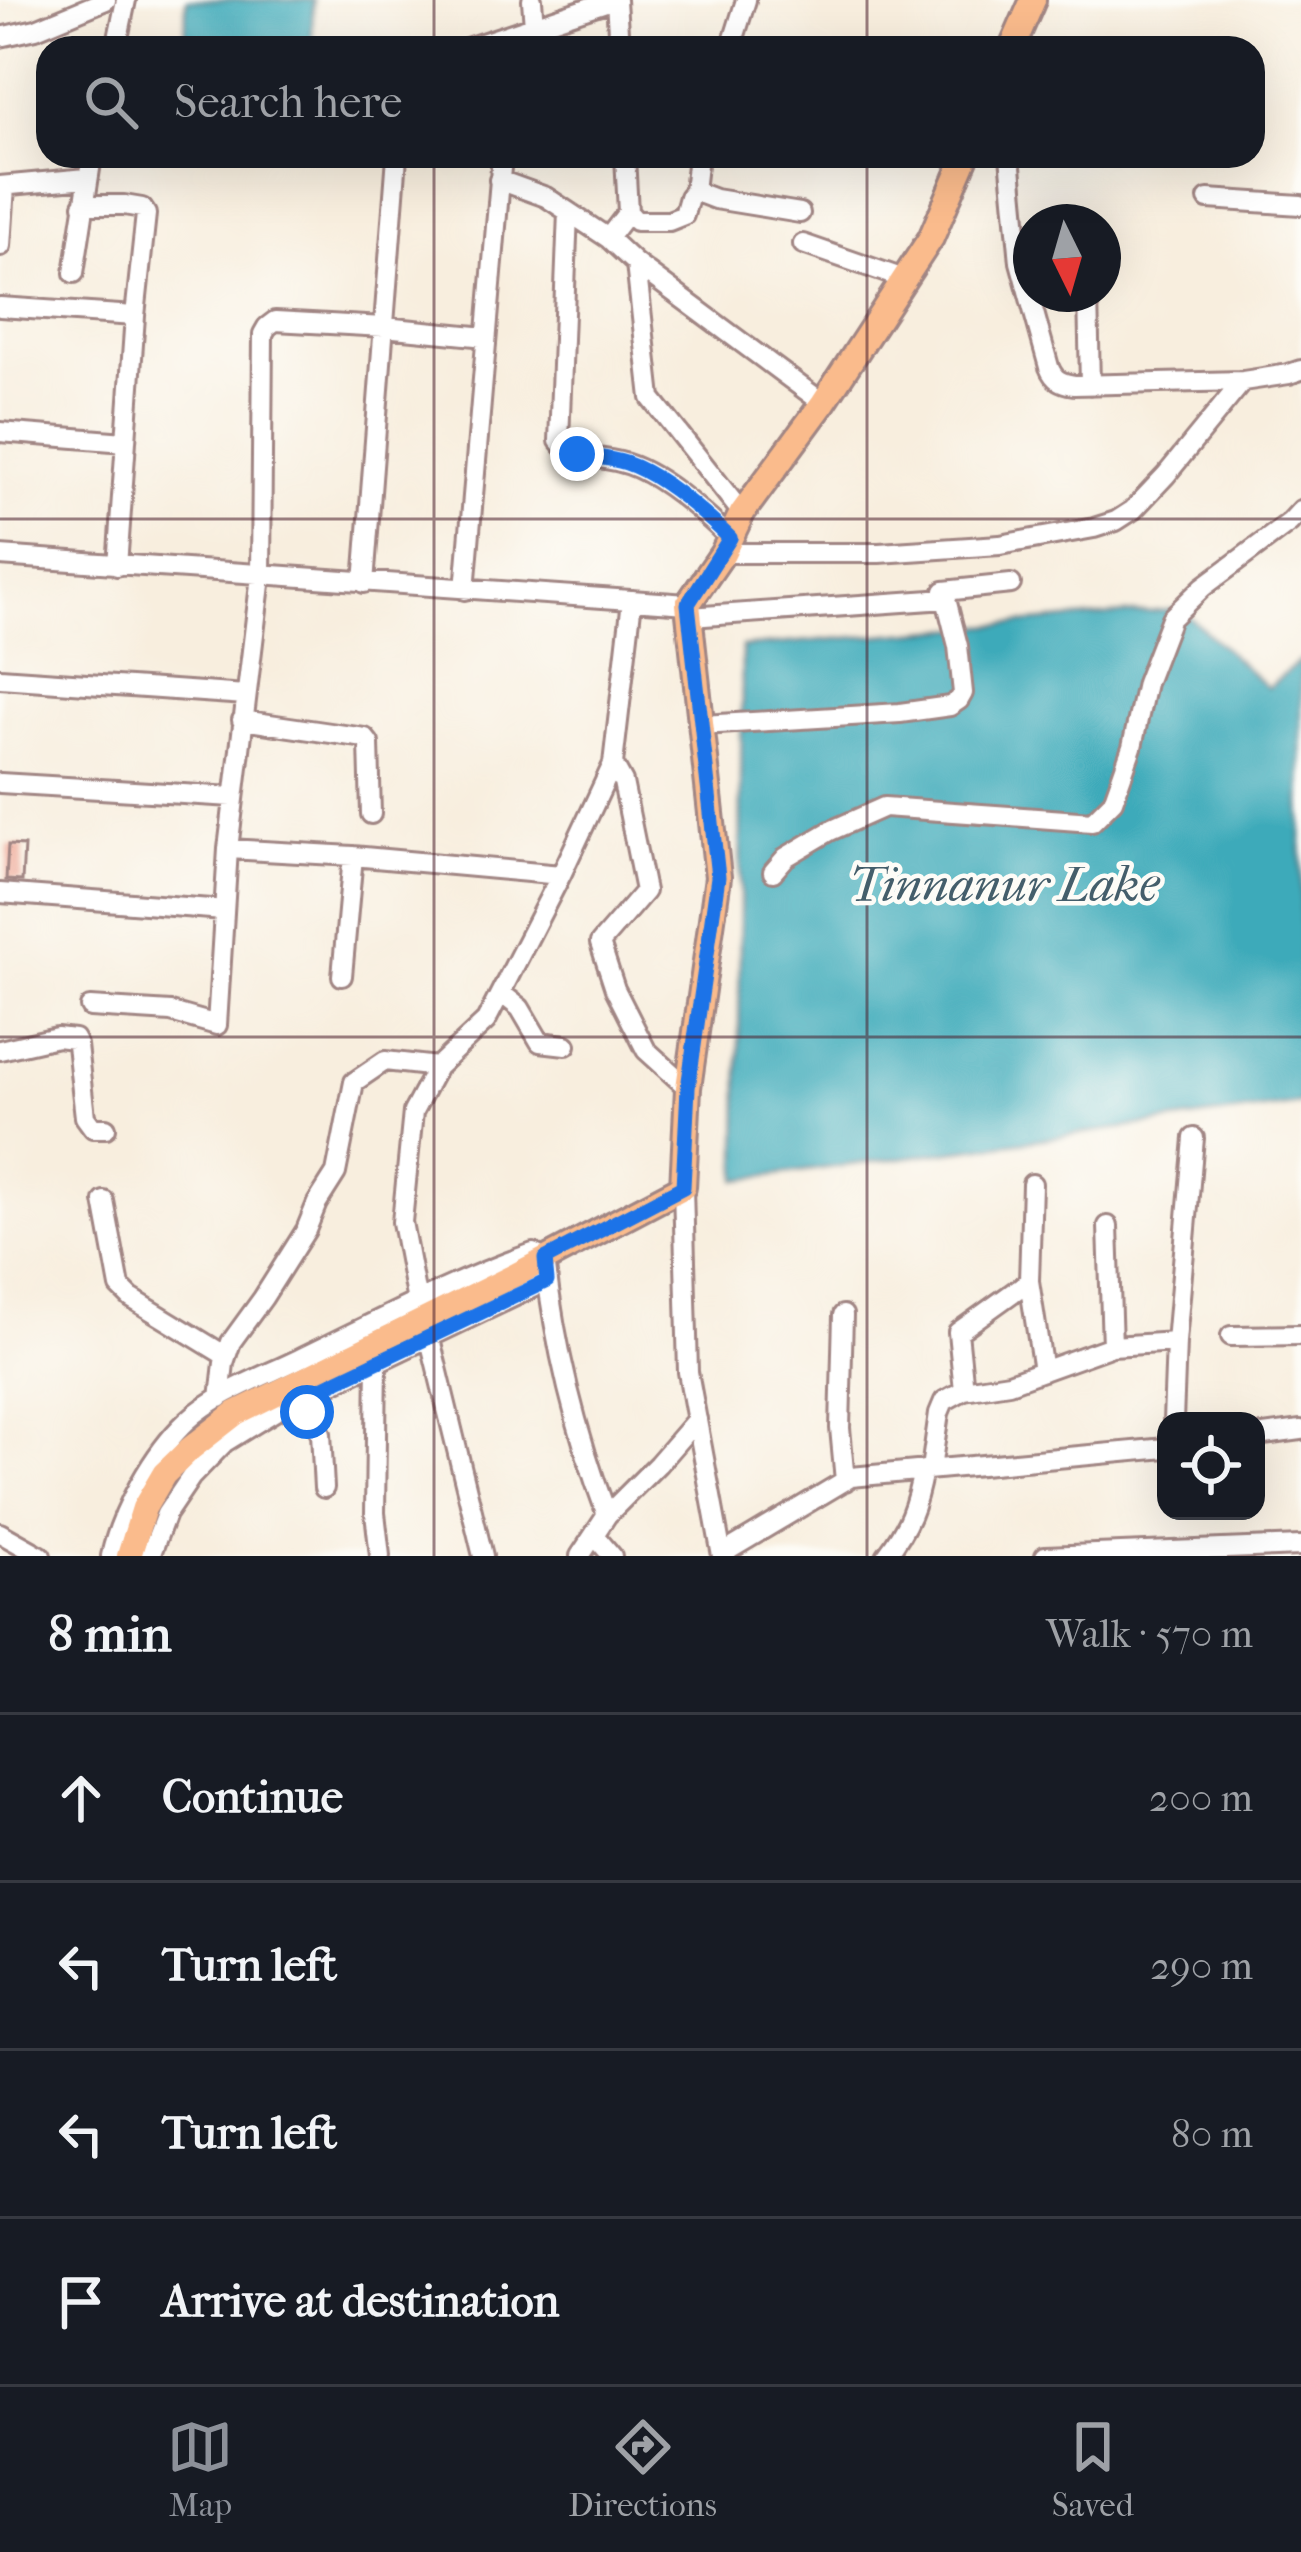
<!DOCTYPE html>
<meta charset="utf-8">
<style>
:root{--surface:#171b24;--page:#242831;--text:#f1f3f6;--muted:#9ea1a6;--line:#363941;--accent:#8c9099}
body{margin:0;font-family:"IM FELL French Canon",serif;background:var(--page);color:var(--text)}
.controls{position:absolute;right:36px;bottom:36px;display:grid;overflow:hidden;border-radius:24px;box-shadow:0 12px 48px #0002}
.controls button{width:108px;height:108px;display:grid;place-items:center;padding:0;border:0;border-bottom:3px solid var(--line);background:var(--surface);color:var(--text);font:60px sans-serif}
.compass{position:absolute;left:1013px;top:204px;width:108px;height:108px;border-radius:50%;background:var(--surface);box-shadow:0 12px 48px #0002;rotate:175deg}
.stop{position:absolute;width:36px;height:36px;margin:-27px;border:9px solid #1a73e8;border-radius:50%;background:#fff}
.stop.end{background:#1a73e8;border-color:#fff;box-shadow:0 3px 12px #0008}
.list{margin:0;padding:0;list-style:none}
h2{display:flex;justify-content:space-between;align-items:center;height:156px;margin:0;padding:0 48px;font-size:51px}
h2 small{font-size:39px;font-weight:400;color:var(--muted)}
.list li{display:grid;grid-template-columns:78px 1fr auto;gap:36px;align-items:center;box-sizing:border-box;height:168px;padding:0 48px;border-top:3px solid var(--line)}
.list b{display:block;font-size:45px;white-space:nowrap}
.list em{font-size:39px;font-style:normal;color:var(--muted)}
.icon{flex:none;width:66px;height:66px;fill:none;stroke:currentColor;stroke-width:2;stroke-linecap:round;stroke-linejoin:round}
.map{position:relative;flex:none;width:1301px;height:1556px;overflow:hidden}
.search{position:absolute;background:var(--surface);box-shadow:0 12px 48px #0002;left:36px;right:36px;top:36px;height:132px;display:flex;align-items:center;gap:30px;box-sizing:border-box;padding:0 42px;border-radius:36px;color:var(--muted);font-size:45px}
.sheet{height:828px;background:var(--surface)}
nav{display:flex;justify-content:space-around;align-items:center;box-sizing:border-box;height:168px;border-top:3px solid var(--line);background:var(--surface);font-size:33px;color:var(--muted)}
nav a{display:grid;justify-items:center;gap:6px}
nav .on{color:var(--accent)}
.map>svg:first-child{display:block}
.water{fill:#3caaba;stroke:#436472;stroke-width:3}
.building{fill:#ec9a86}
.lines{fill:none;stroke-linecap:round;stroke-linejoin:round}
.minor-casing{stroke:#a18684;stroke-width:24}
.major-casing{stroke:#a18684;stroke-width:30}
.minor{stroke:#fff;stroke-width:18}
.major{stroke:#fabb8c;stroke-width:24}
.route{stroke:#1a73e8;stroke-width:15}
.grid{fill:none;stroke:#4a1f2b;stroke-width:3;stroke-opacity:0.55}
.labels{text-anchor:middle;stroke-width:9;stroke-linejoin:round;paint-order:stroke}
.water-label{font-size:48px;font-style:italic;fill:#445e6b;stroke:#fdfcf7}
</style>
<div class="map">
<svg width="1301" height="1556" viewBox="0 0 1301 1556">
<rect width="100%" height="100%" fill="#fdfcf7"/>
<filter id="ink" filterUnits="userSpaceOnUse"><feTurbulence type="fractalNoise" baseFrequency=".00833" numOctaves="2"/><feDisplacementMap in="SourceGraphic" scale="24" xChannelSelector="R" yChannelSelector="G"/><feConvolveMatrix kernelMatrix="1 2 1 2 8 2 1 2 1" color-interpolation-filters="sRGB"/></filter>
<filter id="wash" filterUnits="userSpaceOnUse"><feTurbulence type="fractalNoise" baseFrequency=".004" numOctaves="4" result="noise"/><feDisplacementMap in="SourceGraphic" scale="48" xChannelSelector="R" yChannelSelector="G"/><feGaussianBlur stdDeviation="2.7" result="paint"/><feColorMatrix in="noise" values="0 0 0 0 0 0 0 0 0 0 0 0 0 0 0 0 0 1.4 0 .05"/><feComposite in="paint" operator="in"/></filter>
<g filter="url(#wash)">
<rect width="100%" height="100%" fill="#f8eede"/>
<path class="water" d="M 186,0 L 313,0 L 312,48 L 185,48 Z
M 1181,609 L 1268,688 L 1301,660 L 1301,1104 L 738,1180 L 742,647 Z"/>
<g id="blocks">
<path class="building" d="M 8,845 L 24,846 L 22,881 L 6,880 Z"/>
</g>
</g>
<g filter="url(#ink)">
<use href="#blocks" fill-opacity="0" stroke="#a18684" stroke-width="3"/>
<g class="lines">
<defs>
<path id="minor" d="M 532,0 L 534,26
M 616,0 L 619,48
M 0,37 L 36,29 L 106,0
M 116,48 L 126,0
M 467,48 L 612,0
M 731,48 L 746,0
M 1010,156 L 1020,262 L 1049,367 C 1054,380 1061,383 1074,385 L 1243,381 L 1289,374 L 1301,370
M 499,180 L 546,197 L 608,238 L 636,264 L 823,403
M 0,186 L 87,178
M 694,191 L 715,199 L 800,213
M 1208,199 L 1301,205
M 83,205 L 124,205 L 142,208 L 146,214 L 135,316 L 117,566
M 568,212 L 559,441 C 573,460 599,456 620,462 C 657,470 703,512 730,538
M 628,212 L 636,221 L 669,221 L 684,215 L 689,197 L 694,191 L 698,156
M 608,238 L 628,212 L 625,156
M 803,244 L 904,279
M 1,246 L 5,186
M 636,264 L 651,398 L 742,513
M 74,273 L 92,156
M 1088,294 L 1090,385
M 0,307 L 135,316
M 0,432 L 125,442
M 723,553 L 879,553 L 1000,545 L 1094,528 L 1116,521 L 1133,510 L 1166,475 L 1243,381
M 0,556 L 688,604
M 364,583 L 397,156
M 465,590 L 502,156
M 690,617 L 946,599
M 0,678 L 246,695
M 242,720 L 365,738 L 369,743 L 371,814
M 702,725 L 900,713 L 950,706 L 959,700 L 963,693 L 958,646 L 944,591 L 1011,584
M 613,764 L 623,782 L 645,891 L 600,943 L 615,989 L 646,1050 L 688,1088
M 0,783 L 233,797
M 228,849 L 353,856 L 561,875
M 773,872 L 786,857 L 830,831 L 884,807 L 1092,822 L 1113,801 L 1132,747 L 1146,683 L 1171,618 L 1203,587 L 1290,522 L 1301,510
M 0,893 L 224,910
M 342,976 L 353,856
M 501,993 L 520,1008 L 540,1042 L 566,1045
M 90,1007 L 171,1012 L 217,1025 L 228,849 L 261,576 L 263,334 L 267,327 L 275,321 L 384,327 L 486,337
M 0,1050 L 57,1037 L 74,1039 L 77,1045 L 85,1117 L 93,1128 L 106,1128
M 1032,1184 L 1029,1281 L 1043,1371
M 683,1187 L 688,1372 L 722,1556
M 104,1201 L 120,1287 L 131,1298 L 226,1356
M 1108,1226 L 1112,1346
M 417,1302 L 402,1222 L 413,1112 L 437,1067 L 486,1021 L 561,875 L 613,764 L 632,600
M 843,1315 L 840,1428 L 845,1481
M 429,1335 L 483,1556
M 1231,1336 L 1301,1335
M 377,1361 L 375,1513 L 380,1556
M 964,1390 L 958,1332 L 1029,1281
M 220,1398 L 224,1363 L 231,1342 L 263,1298 L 306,1230 L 317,1203 L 336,1173 L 354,1082 L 385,1061 L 437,1067
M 299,1399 L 321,1433 L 324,1488
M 1173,1421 L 1176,1342 L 1194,1138
M 1256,1436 L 1301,1430
M 931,1469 L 939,1413 L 944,1401 L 964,1390 L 1009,1383 L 1112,1346 L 1176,1342
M 0,1533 L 41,1556
M 594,1535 L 612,1556
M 722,1554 L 851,1477 L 1166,1448
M 111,1556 C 121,1511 153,1453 187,1421 C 217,1393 262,1377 299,1359 C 376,1322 452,1281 533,1253 L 545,1259 C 555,1347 576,1432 607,1515
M 150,1556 L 166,1514 L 191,1477 L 225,1442 L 277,1410 L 547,1281
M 580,1556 L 607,1515 L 658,1464 L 697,1419
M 886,1556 C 909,1526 916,1507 923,1470
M 1045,1556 L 1301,1546"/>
<path id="major" d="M 1012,48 L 1033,0
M 129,1556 L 144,1508 L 164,1474 L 190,1449 L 236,1413 L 510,1278 L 683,1187 L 688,1088 L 718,877 L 688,604 L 723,553 L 742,513 L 823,403 L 931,238 L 966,156"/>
</defs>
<use href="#minor" class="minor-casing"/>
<use href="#major" class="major-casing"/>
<use href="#minor" class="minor"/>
<use href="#major" class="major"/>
</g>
</g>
<g class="lines" filter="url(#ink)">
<path class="route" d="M 307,1412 L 299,1399 L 547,1281 L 545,1259 L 683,1187 L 688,1088 L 718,877 L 688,604 L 730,538 C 703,512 662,475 626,463 C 611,458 593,457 577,454"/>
</g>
<path class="grid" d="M 434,0 L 434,48M 867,0 L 867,48M 434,156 L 434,1556M 867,156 L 867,1556M 0,519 L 1301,519M 0,1037 L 1301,1037"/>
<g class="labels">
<g class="water-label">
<text x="1004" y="901">Tinnanur Lake</text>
</g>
</g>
</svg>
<div class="controls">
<button><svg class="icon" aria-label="locate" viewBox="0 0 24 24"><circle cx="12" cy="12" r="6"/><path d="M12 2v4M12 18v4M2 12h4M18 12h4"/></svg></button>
</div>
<svg class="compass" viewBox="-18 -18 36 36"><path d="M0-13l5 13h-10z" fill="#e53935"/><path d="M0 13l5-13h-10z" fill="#9ea1a6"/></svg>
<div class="stop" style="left:307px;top:1412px"></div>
<div class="stop end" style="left:577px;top:454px"></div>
<div class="search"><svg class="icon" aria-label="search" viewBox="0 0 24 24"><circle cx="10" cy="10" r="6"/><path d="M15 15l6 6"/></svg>Search here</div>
</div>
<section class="sheet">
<h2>8 min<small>Walk · 570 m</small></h2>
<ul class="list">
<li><svg class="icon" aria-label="ahead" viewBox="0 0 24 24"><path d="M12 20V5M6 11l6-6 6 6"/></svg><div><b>Continue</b></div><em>200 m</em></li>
<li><svg class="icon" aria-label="left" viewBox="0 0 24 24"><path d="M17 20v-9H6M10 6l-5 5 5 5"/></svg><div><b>Turn left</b></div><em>290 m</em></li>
<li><svg class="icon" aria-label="left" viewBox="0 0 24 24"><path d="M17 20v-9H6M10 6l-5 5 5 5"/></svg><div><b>Turn left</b></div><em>80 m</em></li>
<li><svg class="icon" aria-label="arrive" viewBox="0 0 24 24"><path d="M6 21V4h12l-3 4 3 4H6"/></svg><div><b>Arrive at destination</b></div></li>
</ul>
</section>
<nav>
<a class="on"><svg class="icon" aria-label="map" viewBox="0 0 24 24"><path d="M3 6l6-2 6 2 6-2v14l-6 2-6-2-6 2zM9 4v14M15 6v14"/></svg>Map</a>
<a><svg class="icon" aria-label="directions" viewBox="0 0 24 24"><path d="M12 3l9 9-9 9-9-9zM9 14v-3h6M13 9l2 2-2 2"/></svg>Directions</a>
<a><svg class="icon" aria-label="saved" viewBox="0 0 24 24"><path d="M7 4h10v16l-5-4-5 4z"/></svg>Saved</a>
</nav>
